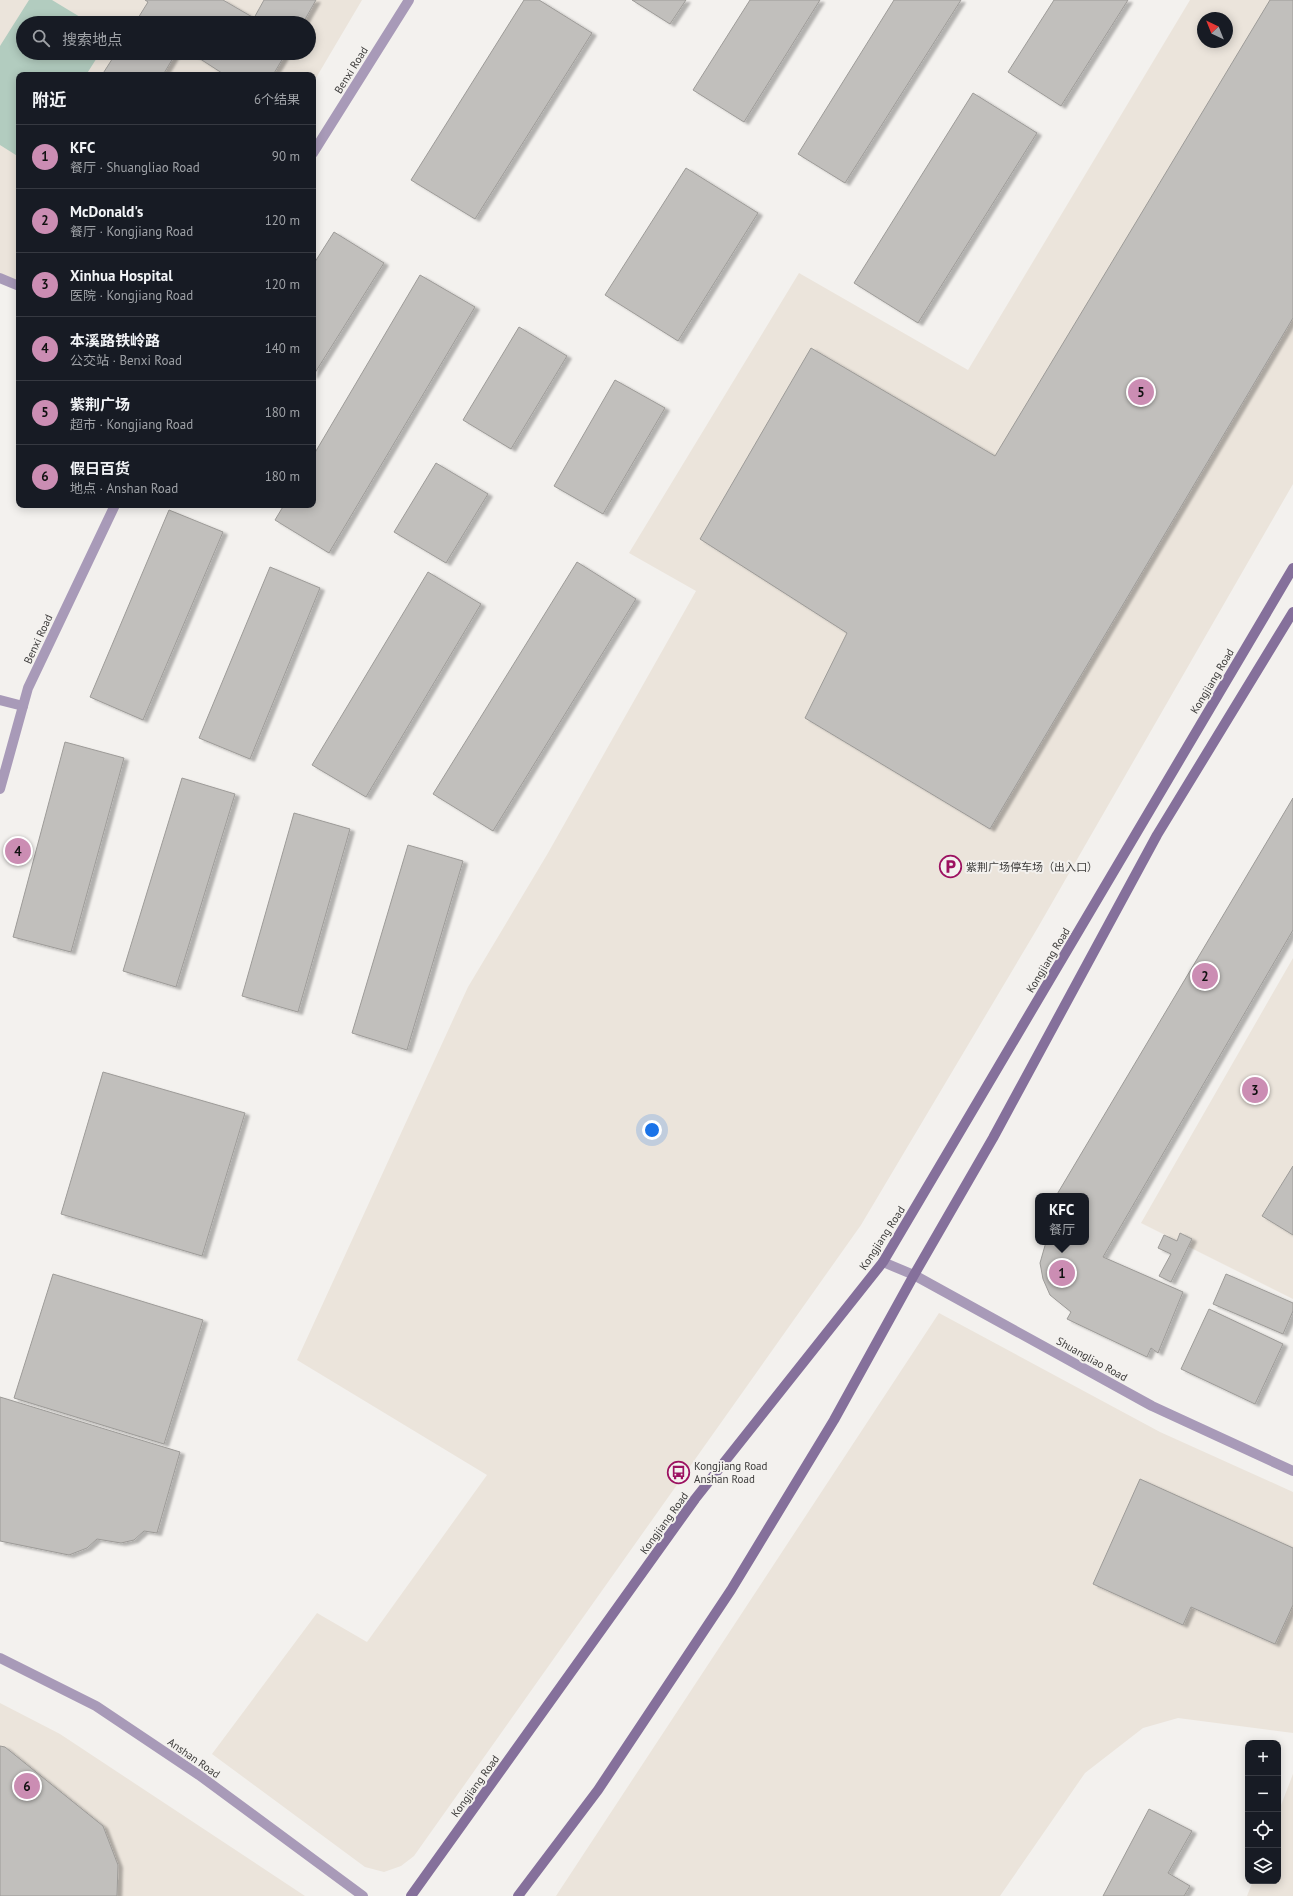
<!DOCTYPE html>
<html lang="zh">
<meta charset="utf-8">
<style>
:root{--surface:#171b24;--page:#242831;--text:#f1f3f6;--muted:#9ea1a6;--line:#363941;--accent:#cb8db3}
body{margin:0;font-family:"PT Sans","Noto Sans SC",sans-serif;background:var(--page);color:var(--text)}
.controls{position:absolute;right:12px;bottom:12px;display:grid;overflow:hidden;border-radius:8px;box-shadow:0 2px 10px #0003}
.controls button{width:36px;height:36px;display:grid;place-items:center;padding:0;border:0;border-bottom:1px solid var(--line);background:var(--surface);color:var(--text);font:20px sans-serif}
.compass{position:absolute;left:1197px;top:12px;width:36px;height:36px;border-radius:50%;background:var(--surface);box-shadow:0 2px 10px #0003;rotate:317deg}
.you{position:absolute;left:652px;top:1130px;width:14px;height:14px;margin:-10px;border:3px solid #fff;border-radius:50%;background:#1a73e8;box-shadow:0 0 0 6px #1a73e833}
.badge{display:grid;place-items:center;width:26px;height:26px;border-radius:50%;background:var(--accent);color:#111;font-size:13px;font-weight:700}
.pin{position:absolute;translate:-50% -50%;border:2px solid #fff;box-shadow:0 1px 4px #0006}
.popup{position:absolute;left:1035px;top:1193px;width:54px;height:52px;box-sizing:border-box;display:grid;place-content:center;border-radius:8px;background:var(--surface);filter:drop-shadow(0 1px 3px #0005);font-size:13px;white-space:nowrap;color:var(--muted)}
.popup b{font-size:15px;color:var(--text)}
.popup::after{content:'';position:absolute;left:50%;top:100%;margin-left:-8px;border:8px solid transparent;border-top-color:var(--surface)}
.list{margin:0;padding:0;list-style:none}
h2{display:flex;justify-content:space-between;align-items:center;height:52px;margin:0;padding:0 16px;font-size:17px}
h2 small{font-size:13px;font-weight:400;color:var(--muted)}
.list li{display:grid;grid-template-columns:26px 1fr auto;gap:12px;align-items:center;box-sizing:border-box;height:64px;padding:0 16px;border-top:1px solid var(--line)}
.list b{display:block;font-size:15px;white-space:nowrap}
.list p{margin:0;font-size:13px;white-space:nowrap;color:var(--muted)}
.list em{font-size:13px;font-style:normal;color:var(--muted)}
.icon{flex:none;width:22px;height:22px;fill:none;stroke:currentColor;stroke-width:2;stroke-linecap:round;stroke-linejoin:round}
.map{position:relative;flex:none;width:1293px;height:1896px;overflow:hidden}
.search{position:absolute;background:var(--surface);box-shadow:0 2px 10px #0003;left:16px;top:16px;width:300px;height:44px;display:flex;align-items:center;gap:10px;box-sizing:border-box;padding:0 14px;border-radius:22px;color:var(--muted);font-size:15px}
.panel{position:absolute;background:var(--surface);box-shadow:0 2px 10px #0003;left:16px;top:72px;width:300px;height:436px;border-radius:8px}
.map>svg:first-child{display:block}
.built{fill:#ebe4db;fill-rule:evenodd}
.green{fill:#b2ccbf}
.building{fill:#c1bfbc;stroke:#9d9b98;filter:url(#shadow)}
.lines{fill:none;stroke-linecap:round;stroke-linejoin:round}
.service{stroke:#a89ab8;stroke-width:10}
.minor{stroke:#a89ab8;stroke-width:10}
.tertiary{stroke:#a89ab8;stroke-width:10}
.secondary{stroke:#85709b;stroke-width:10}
.labels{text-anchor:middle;stroke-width:4;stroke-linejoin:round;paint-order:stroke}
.street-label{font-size:11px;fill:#3c3b3a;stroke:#f3f1ee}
.poi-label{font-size:11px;fill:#3c3b3a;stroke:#f3f1ee;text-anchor:start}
</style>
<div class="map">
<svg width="1293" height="1896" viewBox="0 0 1293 1896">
<defs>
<filter id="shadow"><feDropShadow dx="4.5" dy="2.5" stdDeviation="1" flood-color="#0004"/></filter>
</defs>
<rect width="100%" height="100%" fill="#f3f1ee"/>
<path class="built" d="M 0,0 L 362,0 L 313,83 L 313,75 L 19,75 L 19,283 L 0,276 ZM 23,23 L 309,23 L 309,53 L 23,53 Z
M 1190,0 L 1293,0 L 1293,484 L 1037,929 L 861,1225 L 414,1856 L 401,1866 L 384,1872 L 365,1867 L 212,1754 L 317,1613 L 367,1642 L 487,1475 L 297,1360 L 468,987 L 548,853 L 696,591 L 629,553 L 799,273 L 968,370 ZM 1203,18 L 1227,18 L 1227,42 L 1203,42 Z
M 1293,958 L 1293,1299 L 1141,1223 Z
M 939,1313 L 1160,1432 L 1293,1492 L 1293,1733 L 1178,1718 L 1143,1728 L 1085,1773 L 1000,1896 L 556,1896 Z
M 0,1703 L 60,1734 L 305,1896 L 0,1896 Z
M 1293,1774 L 1293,1896 L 1247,1896 L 1253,1881 L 1278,1881 L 1278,1813 Z"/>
<path class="green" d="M 29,0 L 52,0 L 90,23 L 23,23 L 23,53 L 100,53 L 86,75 L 19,75 L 19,157 L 0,145 L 0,46 Z"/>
<path class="building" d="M 145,0 L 223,0 L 254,18 L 264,0 L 316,0 L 303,23 L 135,23 L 148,2 Z
M 524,0 L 539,0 L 592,33 L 475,219 L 411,180 Z
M 632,0 L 686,0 L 670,24 Z
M 750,0 L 820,0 L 744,122 L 693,90 Z
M 894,0 L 961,0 L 845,183 L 798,154 Z
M 1054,0 L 1128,0 L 1061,106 L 1008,72 Z
M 1270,0 L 1293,0 L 1293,318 L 990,829 L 805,718 L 847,633 L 700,539 L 811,348 L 995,456 Z
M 116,53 L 176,53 L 163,75 L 102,75 Z
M 191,53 L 286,53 L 273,75 L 225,75 Z
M 973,93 L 1037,133 L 918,323 L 854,283 Z
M 686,168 L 758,213 L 678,341 L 605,295 Z
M 334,232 L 384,263 L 313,376 L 313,265 Z
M 420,275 L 475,307 L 329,553 L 275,520 L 284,505 L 313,505 L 313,456 Z
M 519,327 L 567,356 L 511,449 L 463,420 Z
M 615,380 L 665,408 L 603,514 L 554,486 Z
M 436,463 L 488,494 L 446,563 L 394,532 Z
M 169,510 L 223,532 L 143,720 L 90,697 Z
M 577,562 L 636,599 L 493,831 L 433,794 Z
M 270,567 L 320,588 L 250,759 L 199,738 Z
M 428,572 L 481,604 L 366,797 L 312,765 Z
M 65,742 L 124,758 L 71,952 L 13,937 Z
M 182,778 L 235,794 L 176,987 L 123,971 Z
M 1293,798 L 1293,930 L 1103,1257 L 1183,1292 L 1158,1353 L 1151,1348 L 1147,1357 L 1067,1319 L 1071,1312 L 1050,1295 L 1043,1279 L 1040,1263 L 1046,1242 L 1086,1242 L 1086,1196 L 1056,1196 Z
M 294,813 L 350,829 L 298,1012 L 242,996 Z
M 408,845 L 463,861 L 407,1050 L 352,1033 Z
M 103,1072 L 245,1113 L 202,1256 L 61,1214 Z
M 1293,1166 L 1293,1235 L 1262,1216 Z
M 1180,1233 L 1192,1239 L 1171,1282 L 1159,1276 L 1171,1254 L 1158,1248 L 1164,1235 L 1177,1241 Z
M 53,1274 L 203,1320 L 164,1444 L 14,1398 Z
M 1226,1274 L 1293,1303 L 1293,1311 L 1283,1334 L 1213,1304 Z
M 1209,1309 L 1283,1344 L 1255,1404 L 1181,1369 Z
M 0,1397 L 180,1452 L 157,1533 L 144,1531 L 134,1540 L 121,1543 L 97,1539 L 87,1548 L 69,1555 L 0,1541 Z
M 1140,1479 L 1293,1548 L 1293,1605 L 1275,1644 L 1191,1607 L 1183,1625 L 1093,1584 Z
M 0,1746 L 5,1747 L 103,1826 L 118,1865 L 117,1896 L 0,1896 Z
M 1149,1809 L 1192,1831 L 1168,1873 L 1190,1886 L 1184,1896 L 1103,1896 Z"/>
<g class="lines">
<path class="service" d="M 0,700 L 23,706"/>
<path class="minor" d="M 883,1262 L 914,1275 L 1152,1406 L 1293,1471"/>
<path class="tertiary" d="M 313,153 L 409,0
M 0,278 L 19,286
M 0,789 L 28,688 L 115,505
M 0,1658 L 96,1706 L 199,1775 L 363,1896"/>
<path class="secondary" d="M 411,1896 L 695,1499 L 883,1262 L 1293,568
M 518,1896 L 598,1790 L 731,1590 L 834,1420 L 914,1275 L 993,1138 L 1157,835 L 1293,612"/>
</g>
<defs>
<symbol id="parking-ring" viewBox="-11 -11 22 22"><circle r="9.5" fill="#f3f1ee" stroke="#9c1161" stroke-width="1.5"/><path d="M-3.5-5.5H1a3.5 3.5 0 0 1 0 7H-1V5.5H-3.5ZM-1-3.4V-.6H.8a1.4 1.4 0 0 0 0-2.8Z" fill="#9c1161"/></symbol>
<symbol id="bus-ring" viewBox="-11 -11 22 22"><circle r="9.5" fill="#f3f1ee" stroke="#9c1161" stroke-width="1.5"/><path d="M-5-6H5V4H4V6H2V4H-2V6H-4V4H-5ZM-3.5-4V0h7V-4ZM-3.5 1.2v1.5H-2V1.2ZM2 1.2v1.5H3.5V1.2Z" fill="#9c1161"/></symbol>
</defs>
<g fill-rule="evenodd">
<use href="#parking-ring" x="938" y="854" width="25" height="25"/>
<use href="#bus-ring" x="666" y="1460" width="25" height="25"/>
</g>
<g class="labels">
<g class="street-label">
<text transform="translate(351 70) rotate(-58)" y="4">Benxi Road</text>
<text transform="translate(38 639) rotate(-65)" y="4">Benxi Road</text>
<text transform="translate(1212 681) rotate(-59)" y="4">Kongjiang Road</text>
<text transform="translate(1048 960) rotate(-59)" y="4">Kongjiang Road</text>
<text transform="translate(882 1238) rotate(-57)" y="4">Kongjiang Road</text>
<text transform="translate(1092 1359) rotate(29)" y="4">Shuangliao Road</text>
<text transform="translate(664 1523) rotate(-54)" y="4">Kongjiang Road</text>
<text transform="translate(194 1758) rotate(35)" y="4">Anshan Road</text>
<text transform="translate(475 1786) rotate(-54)" y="4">Kongjiang Road</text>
</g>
<g class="poi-label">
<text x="966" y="871">紫荆广场停车场（出入口）</text>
<text x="694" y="1470">Kongjiang Road<tspan x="694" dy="13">Anshan Road</tspan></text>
</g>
</g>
</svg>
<div class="controls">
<button>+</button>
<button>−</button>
<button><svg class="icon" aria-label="locate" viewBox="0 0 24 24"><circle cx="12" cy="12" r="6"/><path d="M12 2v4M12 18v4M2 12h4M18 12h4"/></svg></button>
<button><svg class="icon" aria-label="layers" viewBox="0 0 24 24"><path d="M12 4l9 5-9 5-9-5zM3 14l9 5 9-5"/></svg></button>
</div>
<svg class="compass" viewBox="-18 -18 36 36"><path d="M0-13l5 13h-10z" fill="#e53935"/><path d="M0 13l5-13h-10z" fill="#9ea1a6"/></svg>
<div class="you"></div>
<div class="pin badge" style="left:1062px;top:1273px">1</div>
<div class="popup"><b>KFC</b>餐厅</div>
<div class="pin badge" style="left:1205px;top:976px">2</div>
<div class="pin badge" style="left:1255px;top:1090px">3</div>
<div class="pin badge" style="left:18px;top:851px">4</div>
<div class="pin badge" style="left:1141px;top:392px">5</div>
<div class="pin badge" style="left:27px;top:1786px">6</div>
<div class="search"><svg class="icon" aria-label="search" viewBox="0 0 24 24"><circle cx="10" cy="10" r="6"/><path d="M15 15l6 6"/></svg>搜索地点</div>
<section class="panel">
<h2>附近<small>6个结果</small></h2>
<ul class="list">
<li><span class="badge">1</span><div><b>KFC</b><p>餐厅 · Shuangliao Road</p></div><em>90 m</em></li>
<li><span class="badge">2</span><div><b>McDonald's</b><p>餐厅 · Kongjiang Road</p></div><em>120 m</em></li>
<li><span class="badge">3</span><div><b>Xinhua Hospital</b><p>医院 · Kongjiang Road</p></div><em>120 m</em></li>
<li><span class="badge">4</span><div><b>本溪路铁岭路</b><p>公交站 · Benxi Road</p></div><em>140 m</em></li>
<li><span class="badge">5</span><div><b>紫荆广场</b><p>超市 · Kongjiang Road</p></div><em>180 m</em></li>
<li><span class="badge">6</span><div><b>假日百货</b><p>地点 · Anshan Road</p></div><em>180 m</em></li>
</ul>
</section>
</div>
